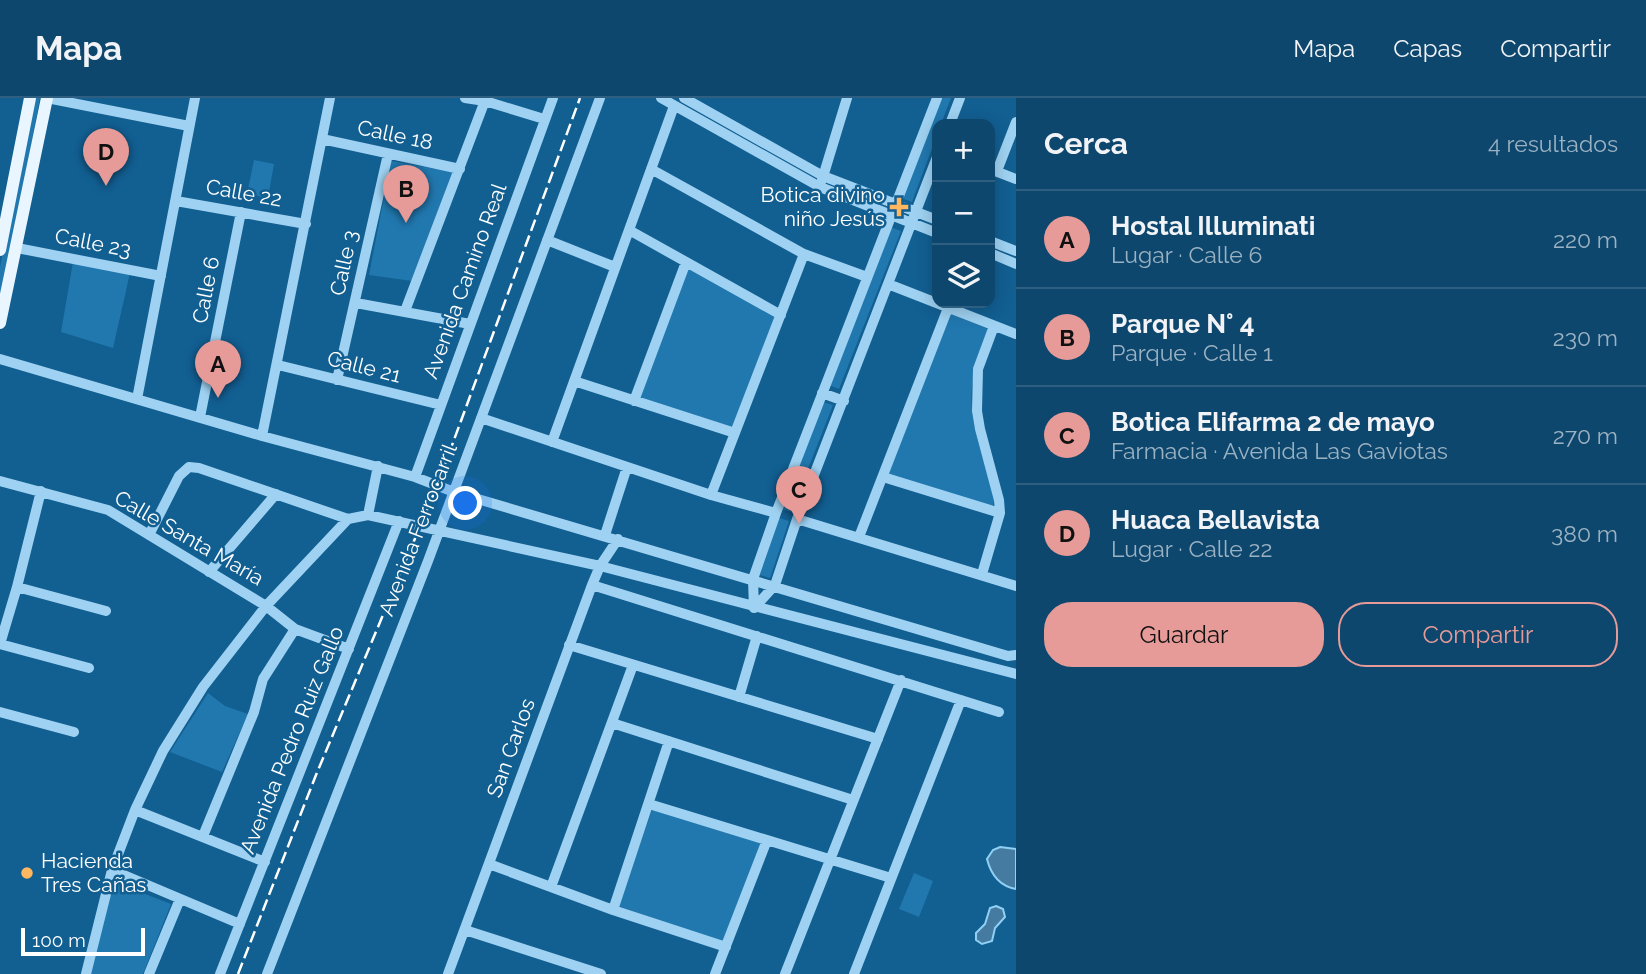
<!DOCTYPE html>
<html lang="es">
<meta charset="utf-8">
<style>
:root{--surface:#0e476e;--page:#174e73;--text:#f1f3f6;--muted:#9bb2c2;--line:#2e5f81;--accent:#e69b98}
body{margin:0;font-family:Raleway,sans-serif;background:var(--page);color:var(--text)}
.controls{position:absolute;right:21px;top:21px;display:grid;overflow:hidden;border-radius:14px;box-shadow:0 4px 18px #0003}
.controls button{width:63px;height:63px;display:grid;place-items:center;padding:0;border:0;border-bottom:2px solid var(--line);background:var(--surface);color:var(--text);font:35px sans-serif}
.scale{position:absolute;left:21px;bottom:18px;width:124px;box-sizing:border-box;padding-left:7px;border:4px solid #fff;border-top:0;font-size:19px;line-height:24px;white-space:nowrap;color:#fff;-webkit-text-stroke:5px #125f92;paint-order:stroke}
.you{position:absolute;left:466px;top:406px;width:24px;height:24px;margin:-18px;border:5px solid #fff;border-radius:50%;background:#1a73e8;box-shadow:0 0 0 10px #1a73e833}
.badge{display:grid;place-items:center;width:46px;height:46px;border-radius:50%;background:var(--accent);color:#111;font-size:23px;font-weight:700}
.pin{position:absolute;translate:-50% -58px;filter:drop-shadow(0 2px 4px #0008)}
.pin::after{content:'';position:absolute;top:37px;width:24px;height:21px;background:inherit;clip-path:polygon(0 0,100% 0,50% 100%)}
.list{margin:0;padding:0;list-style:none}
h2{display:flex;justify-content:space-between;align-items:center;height:91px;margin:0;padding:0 28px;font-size:30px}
h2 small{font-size:23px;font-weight:400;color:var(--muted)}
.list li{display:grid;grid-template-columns:46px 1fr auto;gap:21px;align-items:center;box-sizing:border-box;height:98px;padding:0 28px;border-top:2px solid var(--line)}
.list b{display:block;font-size:26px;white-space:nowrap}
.list p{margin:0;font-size:23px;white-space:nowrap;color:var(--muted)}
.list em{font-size:23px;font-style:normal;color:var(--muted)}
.actions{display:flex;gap:14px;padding:21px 28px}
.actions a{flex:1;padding:16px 0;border:2px solid var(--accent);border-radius:28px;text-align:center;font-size:24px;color:var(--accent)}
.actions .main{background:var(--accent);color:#111}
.icon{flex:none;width:38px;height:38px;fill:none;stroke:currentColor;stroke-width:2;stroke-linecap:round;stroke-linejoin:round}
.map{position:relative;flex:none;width:1016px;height:876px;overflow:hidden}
header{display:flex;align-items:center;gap:42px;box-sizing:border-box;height:98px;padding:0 35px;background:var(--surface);border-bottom:2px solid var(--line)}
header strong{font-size:33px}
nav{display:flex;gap:38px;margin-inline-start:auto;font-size:24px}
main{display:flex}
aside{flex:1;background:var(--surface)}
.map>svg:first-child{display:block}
.green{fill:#2178af}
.water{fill:#457ba0;stroke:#91d0f5;stroke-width:2}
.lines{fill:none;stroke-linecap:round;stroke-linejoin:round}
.minor{stroke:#9fd2f2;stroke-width:10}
.major{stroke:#eaf6ff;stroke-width:12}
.rail{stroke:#fff;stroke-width:2.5;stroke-dasharray:12 5;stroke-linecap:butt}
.poi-dot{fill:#ffb760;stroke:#125f92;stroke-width:2.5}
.labels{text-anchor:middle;stroke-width:5;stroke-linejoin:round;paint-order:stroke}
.street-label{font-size:21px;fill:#fff;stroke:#125f92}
.poi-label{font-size:21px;fill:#fff;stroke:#125f92;text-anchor:end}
</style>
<header>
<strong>Mapa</strong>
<nav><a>Mapa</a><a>Capas</a><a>Compartir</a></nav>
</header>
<main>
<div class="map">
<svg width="1016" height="876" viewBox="0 0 1016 876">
<rect width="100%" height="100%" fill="#125f92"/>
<path class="green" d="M 33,0 L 40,0 L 0,210 L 0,169 Z
M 939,0 L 951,0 L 941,26 L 937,26 L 937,37 L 912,104 L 901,100 Z
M 254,62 L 274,66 L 268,100 L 247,96 Z
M 391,63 L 453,74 L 412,183 L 369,177 Z
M 890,129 L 901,133 L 839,291 L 829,287 Z
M 73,164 L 130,175 L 113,250 L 61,234 Z
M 690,171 L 773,217 L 775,221 L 736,329 L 731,330 L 640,302 L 640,297 L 687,172 Z
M 951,216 L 988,231 C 986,248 976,265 973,283 C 966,320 985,363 995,399 L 993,407 L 989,408 L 889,377 L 887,374 Z
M 823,304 L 833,307 L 791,414 L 781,411 Z
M 779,420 L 789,423 L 770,480 L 760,477 Z
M 208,595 L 225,608 L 248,616 L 222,674 L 170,654 Z
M 652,712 L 762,745 L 723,844 L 618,808 Z
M 914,775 L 933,783 L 919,819 L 899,811 Z
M 114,784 L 171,806 L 143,876 L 90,876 Z"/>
<path class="water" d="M 1000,749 L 1016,751 L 1016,791 C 999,788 991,777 987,761 L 993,752 Z
M 996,808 L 1003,811 L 1005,819 L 995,830 L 992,843 L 982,846 L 976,842 L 976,835 L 985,826 L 990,810 Z"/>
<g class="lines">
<path class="minor" d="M 47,0 L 189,28
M 465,0 L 485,3 L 544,21
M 661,0 L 820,89 L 937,135
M 684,0 L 823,78 L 937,122
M 950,26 L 960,0
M 322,41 L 460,71
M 651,71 L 804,156 L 867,179
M 990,71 L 1016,81
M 997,73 L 1016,24
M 822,82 L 847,0
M 176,103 L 306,126
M 629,132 L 781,217
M 547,142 L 615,169
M 990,143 L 1016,153
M 17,150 L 161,178
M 990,155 L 1016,166
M 888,186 L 1016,236
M 356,205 L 470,226
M 405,213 L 486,0
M 0,261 L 262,338 L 415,379 L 454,394 L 1008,558 L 1016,557
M 278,267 L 441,307
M 337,282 L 388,56
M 574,283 L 735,335
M 822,295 L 844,303
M 137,301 L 195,0
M 634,303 L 686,164
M 200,319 L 241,114
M 481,320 L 711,397 L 776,415
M 262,338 L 330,0
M 552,344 L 674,8
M 415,379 L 553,0
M 883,379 L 1000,415
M 0,383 L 108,412 L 266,508 L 295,531 L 349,551
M 711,397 L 804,156
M 368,417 L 378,368
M 797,421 L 1016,488
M 149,437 L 179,378 L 189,369 L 199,370 L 348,421
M 605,437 L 627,369
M 859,439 L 948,210
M 209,474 L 276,396
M 982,476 L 1000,415 L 999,402 L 980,331 L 977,313 L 978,271 L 994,228
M 592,487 L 999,614
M 17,489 L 106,513
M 754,510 L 753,481 L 776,415 L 937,0
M 754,510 L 775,487 L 797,421 L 937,59
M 0,546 L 17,489 L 41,393
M 0,546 L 89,570
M 569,547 L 878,641
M 739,599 L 757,538
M 0,614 L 74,634
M 612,625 L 853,702
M 649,706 L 891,780
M 135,712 L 265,764
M 203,738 L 254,614 L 263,581 L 295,531
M 489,766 L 613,812 L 726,849
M 112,772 L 240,826
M 551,789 L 633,567
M 613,812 L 669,643
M 465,832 L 601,876
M 86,876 L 112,772 L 135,712 L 163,653 L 203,589 L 266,508 L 348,421 L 368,417 L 600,468 L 1016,576
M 149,876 L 180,801
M 220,876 L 399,423
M 267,876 L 428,463 L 600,0
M 448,876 L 592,487 L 600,468 L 618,441
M 715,876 L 767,742
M 785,876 L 901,582
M 854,876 L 961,602"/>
<path class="major" d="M 0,152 L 30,0
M 0,225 L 47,0"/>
<path class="rail" d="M 238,876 L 316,677 L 437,388 L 580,0"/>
</g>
<g class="poi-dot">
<path d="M895.5 98.5h7v7h7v7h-7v7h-7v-7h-7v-7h7z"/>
<circle cx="27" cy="775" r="7"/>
</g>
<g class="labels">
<g class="street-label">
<text transform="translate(395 37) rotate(12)" y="7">Calle 18</text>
<text transform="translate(244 95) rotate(10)" y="7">Calle 22</text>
<text transform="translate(93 145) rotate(11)" y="7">Calle 23</text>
<text transform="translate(344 165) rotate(-78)" y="7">Calle 3</text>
<text transform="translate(465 183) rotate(-70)" y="7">Avenida Camino Real</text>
<text transform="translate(206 192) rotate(-79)" y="7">Calle 6</text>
<text transform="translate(364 269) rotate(14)" y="7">Calle 21</text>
<text transform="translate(418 432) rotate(-69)" y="7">Avenida Ferrocarril</text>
<text transform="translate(189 440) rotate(30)" y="7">Calle Santa María</text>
<text transform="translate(292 642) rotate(-68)" y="7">Avenida Pedro Ruiz Gallo</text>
<text transform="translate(511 650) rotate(-70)" y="7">San Carlos</text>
</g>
<g class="poi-label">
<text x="885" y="104">Botica divino<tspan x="885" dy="24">niño Jesús</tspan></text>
<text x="41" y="770" text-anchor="start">Hacienda<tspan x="41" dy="24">Tres Cañas</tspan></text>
</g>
</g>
</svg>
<div class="controls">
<button>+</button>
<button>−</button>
<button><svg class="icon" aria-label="layers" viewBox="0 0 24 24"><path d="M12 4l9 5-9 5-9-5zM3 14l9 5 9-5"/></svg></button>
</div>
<div class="scale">100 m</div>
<div class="you"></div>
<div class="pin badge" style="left:218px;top:300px">A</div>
<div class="pin badge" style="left:406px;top:125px">B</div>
<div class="pin badge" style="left:799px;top:426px">C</div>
<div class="pin badge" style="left:106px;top:88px">D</div>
</div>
<aside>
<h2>Cerca<small>4 resultados</small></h2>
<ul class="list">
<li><span class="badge">A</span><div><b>Hostal Illuminati</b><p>Lugar · Calle 6</p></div><em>220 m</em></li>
<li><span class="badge">B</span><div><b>Parque N° 4</b><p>Parque · Calle 1</p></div><em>230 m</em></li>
<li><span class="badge">C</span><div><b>Botica Elifarma 2 de mayo</b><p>Farmacia · Avenida Las Gaviotas</p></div><em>270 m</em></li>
<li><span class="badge">D</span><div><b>Huaca Bellavista</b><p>Lugar · Calle 22</p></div><em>380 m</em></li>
</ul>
<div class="actions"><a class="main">Guardar</a><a>Compartir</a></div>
</aside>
</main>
